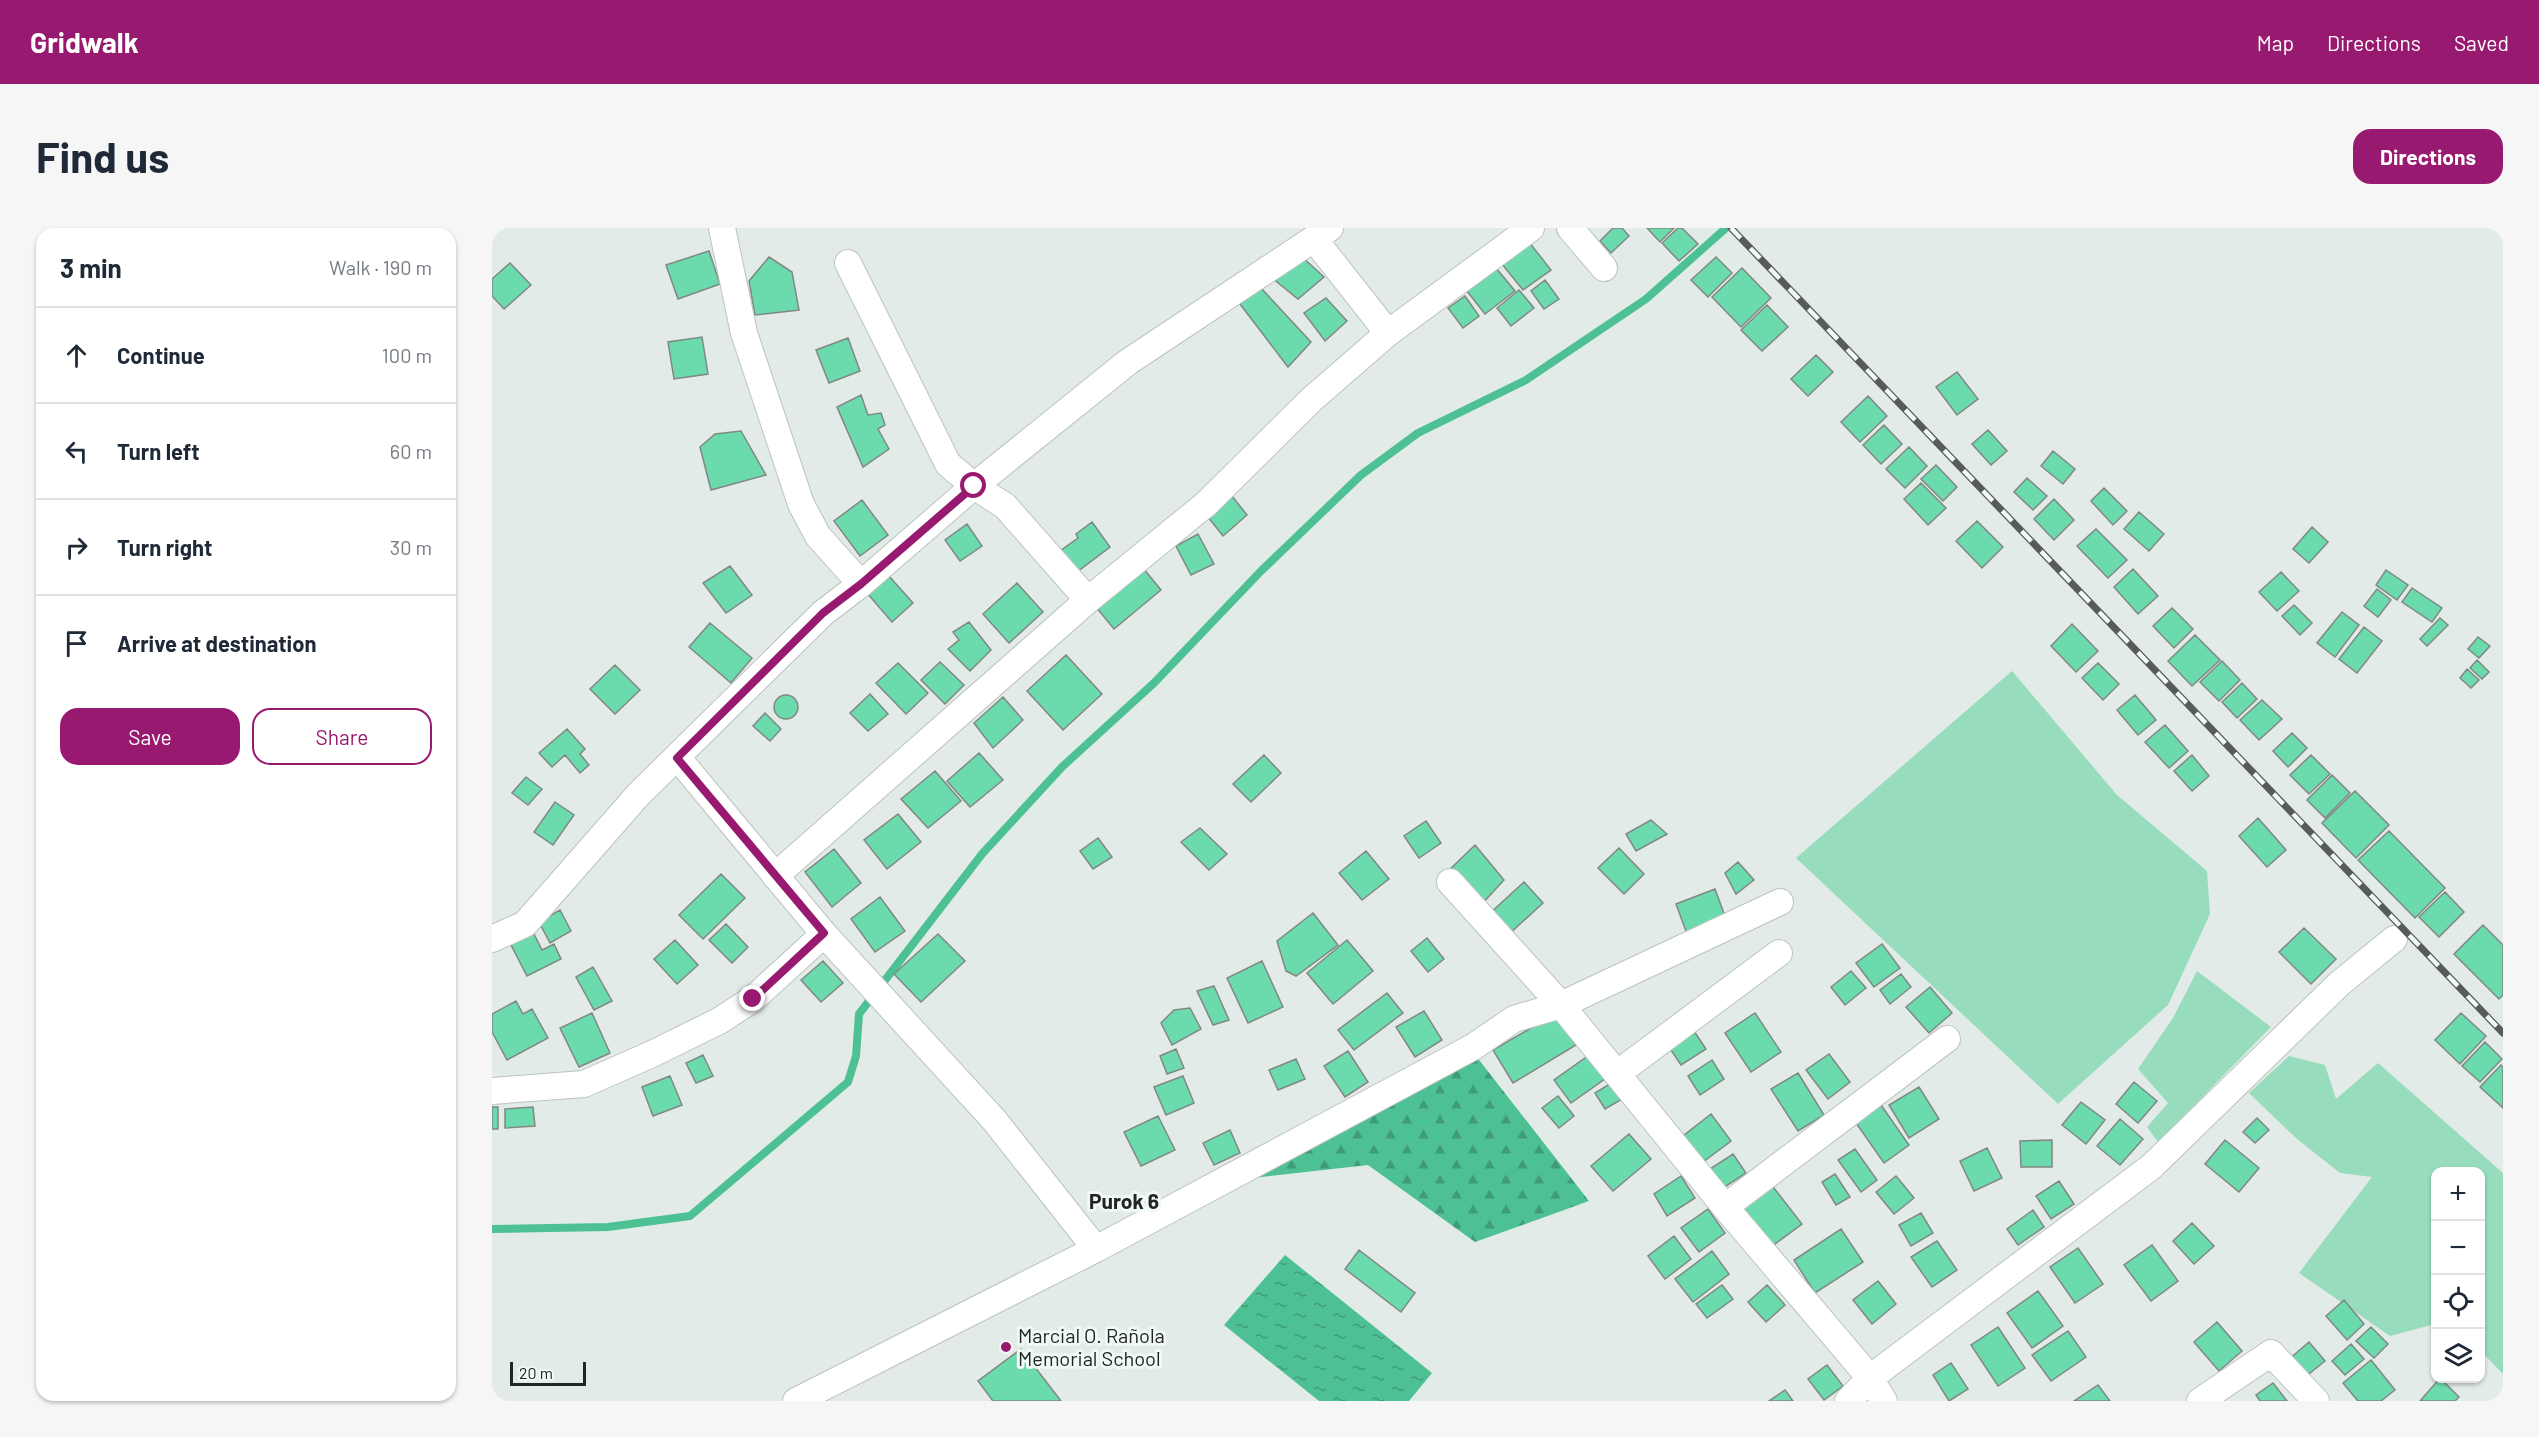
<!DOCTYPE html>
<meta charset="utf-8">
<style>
:root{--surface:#fff;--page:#f6f6f7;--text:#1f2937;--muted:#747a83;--line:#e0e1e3;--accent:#981970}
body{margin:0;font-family:Barlow,sans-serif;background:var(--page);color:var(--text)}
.controls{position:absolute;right:18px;bottom:18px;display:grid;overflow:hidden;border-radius:12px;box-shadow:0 2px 4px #0004}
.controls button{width:54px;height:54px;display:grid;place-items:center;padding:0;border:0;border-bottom:2px solid var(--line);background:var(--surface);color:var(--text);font:30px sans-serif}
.scale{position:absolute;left:18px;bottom:15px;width:76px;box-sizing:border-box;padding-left:6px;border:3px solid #212523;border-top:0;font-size:16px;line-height:21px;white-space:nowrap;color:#212523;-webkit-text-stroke:4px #f0f9f4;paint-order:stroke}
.stop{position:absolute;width:18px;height:18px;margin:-14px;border:4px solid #981970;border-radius:50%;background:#fff}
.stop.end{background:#981970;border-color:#fff;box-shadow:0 2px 6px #0008}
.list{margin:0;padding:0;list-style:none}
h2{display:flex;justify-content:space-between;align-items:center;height:78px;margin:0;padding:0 24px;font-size:26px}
h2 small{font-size:20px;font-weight:400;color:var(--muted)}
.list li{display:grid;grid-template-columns:39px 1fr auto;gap:18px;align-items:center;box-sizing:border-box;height:96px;padding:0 24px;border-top:2px solid var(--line)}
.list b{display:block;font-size:22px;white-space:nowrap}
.list em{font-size:20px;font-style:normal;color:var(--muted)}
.actions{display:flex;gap:12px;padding:18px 24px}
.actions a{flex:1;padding:14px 0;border:2px solid var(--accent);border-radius:18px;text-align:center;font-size:21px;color:var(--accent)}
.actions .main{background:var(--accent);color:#fff}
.icon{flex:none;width:33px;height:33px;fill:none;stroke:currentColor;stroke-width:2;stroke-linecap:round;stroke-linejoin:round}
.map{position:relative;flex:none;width:2011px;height:1173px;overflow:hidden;border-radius:18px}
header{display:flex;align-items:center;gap:36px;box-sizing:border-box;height:84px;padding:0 30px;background:var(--accent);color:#fff}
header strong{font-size:28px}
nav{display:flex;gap:33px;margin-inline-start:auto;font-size:21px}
.intro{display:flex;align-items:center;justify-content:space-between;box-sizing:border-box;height:144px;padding:0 36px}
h1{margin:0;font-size:42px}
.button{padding:15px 27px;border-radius:18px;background:var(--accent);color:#fff;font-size:21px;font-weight:700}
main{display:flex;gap:36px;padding:0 36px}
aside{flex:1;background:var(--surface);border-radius:18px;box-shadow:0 2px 4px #0004}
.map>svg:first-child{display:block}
.green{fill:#97ddbd}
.forest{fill:url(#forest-firs)}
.water{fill:url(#water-ripples)}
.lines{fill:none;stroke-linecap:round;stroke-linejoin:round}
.stream{stroke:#4dc094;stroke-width:8}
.building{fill:#6bdbae;stroke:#808884;stroke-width:1.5}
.minor-casing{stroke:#bbc4bf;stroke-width:28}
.minor{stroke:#fff;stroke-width:26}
.rail-casing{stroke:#575c5a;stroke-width:7}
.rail{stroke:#f0f9f4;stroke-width:4.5;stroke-dasharray:14;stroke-linecap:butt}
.route{stroke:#981970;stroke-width:8}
.poi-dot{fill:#981970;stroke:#f0f9f4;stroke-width:2}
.labels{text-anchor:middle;stroke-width:6;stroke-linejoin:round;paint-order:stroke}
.poi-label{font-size:20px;fill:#212523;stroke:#f0f9f4;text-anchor:start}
.neighbourhood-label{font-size:21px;font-weight:bold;fill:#212523;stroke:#f0f9f4}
</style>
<header>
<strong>Gridwalk</strong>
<nav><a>Map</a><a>Directions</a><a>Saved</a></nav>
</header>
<div class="intro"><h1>Find us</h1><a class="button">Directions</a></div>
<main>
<aside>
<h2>3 min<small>Walk · 190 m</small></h2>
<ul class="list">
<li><svg class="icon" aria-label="ahead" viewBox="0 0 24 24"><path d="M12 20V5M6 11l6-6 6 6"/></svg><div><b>Continue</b></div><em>100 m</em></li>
<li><svg class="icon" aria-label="left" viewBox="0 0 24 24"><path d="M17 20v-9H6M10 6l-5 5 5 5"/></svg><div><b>Turn left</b></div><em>60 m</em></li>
<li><svg class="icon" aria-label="right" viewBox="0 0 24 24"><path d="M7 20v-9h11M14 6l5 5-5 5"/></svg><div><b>Turn right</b></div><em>30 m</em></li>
<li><svg class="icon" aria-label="arrive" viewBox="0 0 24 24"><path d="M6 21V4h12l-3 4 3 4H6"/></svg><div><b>Arrive at destination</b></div></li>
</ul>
<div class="actions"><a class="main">Save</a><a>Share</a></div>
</aside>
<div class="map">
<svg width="2011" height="1173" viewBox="0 0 2011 1173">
<defs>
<pattern id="forest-firs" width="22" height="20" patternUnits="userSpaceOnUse" patternTransform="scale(1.5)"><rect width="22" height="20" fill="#4dc094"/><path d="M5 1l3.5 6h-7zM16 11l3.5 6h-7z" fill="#409c78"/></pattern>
<pattern id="water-ripples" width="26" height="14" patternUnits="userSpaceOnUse" patternTransform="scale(1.5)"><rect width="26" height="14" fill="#4dc094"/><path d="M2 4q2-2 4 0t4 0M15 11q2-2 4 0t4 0" fill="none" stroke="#409c78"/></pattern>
</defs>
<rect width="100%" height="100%" fill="#e2ebe7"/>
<path class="green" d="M 1520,443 L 1625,567 L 1715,643 L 1718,686 L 1676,777 L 1566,876 L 1304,630 Z
M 1705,743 L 1779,799 L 1666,914 L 1655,899 L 1676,875 L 1646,841 L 1681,790 Z
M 1797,828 L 1833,837 L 1844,871 L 1886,835 L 2011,945 L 2011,1146 L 1989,1123 L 1988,944 L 1944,944 L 1943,1096 L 1898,1108 L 1807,1045 L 1880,949 L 1848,945 L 1805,911 L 1757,865 Z"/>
<path class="forest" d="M 984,828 L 1097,973 L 983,1014 L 876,937 L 761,950 Z"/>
<path class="water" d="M 793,1027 L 940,1145 L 917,1173 L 827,1173 L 732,1097 Z"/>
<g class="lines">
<path class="stream" d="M 0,1001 L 116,999 L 198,988 L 356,854 L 364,828 L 367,786 L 490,626 L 570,539 L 662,455 L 769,343 L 869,247 L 926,205 L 1034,152 L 1154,71 L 1234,0"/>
</g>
<path class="building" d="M 1121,0 L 1130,0 L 1137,8 L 1119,25 L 1108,13 Z
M 1155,0 L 1182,0 L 1168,14 Z
M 1186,0 L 1190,0 L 1206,16 L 1187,33 L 1170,15 Z
M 1037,14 L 1059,42 L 1031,62 L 1009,35 Z
M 217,23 L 228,56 L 186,71 L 174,37 Z
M 809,28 L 832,49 L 806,71 L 779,49 Z
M 277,29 L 300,44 L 307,82 L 263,87 L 257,53 Z
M 1224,29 L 1240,45 L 1216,69 L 1199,52 Z
M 18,35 L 39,57 L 12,81 L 0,68 L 0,51 Z
M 1004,40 L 1023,63 L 993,86 L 975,63 Z
M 1250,40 L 1279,70 L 1249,99 L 1220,69 Z
M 1053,52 L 1067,71 L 1052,81 L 1039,63 Z
M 768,59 L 819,114 L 796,139 L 748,76 Z
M 1027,62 L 1042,80 L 1019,98 L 1005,80 Z
M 973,68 L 987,88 L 971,100 L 956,80 Z
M 834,70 L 855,93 L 833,113 L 812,85 Z
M 1275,77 L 1296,99 L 1270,123 L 1249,102 Z
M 210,109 L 216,146 L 182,151 L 176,114 Z
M 356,110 L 368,143 L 337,155 L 324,122 Z
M 1324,127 L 1341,144 L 1316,168 L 1299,151 Z
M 1465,144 L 1486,171 L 1465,187 L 1444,159 Z
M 369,167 L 376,187 L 389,185 L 393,197 L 386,201 L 397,221 L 371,239 L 345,179 Z
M 1376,168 L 1395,188 L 1368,214 L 1349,194 Z
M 1392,197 L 1410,216 L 1389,236 L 1371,217 Z
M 1496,202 L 1515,223 L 1499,237 L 1480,216 Z
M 249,203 L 274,247 L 219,262 L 208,219 L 223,206 Z
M 1417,219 L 1435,238 L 1413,260 L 1394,241 Z
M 1561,223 L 1583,241 L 1571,256 L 1549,238 Z
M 1444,237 L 1465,259 L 1451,273 L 1429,251 Z
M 1535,250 L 1555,268 L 1541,282 L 1522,264 Z
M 1429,255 L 1454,280 L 1436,297 L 1412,271 Z
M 1612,260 L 1635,283 L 1621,297 L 1599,273 Z
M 740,268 L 755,287 L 731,308 L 716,289 Z
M 1562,271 L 1582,292 L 1562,312 L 1542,291 Z
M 370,272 L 396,307 L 368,328 L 342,293 Z
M 1647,284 L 1672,306 L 1657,323 L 1632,301 Z
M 1485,293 L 1511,319 L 1490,340 L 1464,313 Z
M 600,294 L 618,319 L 585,344 L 568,323 L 586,310 L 584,306 Z
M 475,296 L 490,318 L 468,333 L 453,312 Z
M 1820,299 L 1836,314 L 1817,335 L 1801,321 Z
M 1604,301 L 1635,332 L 1616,350 L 1585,318 Z
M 706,306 L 722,336 L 699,347 L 684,318 Z
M 238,338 L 260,367 L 234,385 L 211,355 Z
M 651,340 L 669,362 L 622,401 L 604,379 Z
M 1641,341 L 1666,368 L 1646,386 L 1622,359 Z
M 1894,342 L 1916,357 L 1905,372 L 1884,357 Z
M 1789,344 L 1807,363 L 1785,383 L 1767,364 Z
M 396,347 L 421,375 L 400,394 L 375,365 Z
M 525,355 L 551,384 L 517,415 L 491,386 Z
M 1920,360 L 1950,380 L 1940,394 L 1910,374 Z
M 1885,361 L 1899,372 L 1886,389 L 1872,378 Z
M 1802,377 L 1820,395 L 1808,407 L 1790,388 Z
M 1680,380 L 1701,401 L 1682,420 L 1661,398 Z
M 1850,384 L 1867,397 L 1843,429 L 1825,415 Z
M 1948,390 L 1956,397 L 1935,418 L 1928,411 Z
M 477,394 L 499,422 L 478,443 L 456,421 L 467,412 L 461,404 Z
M 218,395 L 260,430 L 239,455 L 197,419 Z
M 1580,396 L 1606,423 L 1584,444 L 1559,418 Z
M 1872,399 L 1890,413 L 1865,445 L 1847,431 Z
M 1703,407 L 1728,432 L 1700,458 L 1676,433 Z
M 1986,409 L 1998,418 L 1987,430 L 1976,421 Z
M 574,427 L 610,466 L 571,502 L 535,463 Z
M 1985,432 L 1997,444 L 1990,451 L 1978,440 Z
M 1730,433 L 1748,452 L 1727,473 L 1708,454 Z
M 448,434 L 472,457 L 453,476 L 429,452 Z
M 406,435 L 436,465 L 414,486 L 384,455 Z
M 1606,435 L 1627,456 L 1611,472 L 1590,450 Z
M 123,437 L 148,462 L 123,486 L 98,461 Z
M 1975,441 L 1987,452 L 1979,460 L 1968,450 Z
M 1750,455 L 1765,471 L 1745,490 L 1730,474 Z
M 378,466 L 396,486 L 376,503 L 358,485 Z
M 1643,467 L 1664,492 L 1646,507 L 1625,482 Z
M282 479a12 12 0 1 1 24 0a12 12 0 1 1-24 0Z
M 511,469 L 531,492 L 501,520 L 482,495 Z
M 1770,472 L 1790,491 L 1767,512 L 1748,492 Z
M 273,485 L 289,501 L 278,513 L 261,498 Z
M 1673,497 L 1696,523 L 1677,540 L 1653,514 Z
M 75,501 L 93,521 L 88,526 L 97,537 L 88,545 L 73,527 L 60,539 L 47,525 Z
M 1800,505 L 1815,520 L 1796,539 L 1781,523 Z
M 487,525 L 511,552 L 478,579 L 455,553 Z
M 772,527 L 789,545 L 759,574 L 741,556 Z
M 1700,527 L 1717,548 L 1700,563 L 1682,543 Z
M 1819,527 L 1838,546 L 1817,566 L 1798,547 Z
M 443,543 L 469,573 L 436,600 L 409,571 Z
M 1840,547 L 1858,565 L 1833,590 L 1815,572 Z
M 34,549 L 50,561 L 36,577 L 20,565 Z
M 1863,563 L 1897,597 L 1864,630 L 1830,595 Z
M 63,574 L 82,587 L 61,617 L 42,604 Z
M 406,586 L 429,614 L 395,641 L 372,612 Z
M 1766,590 L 1794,622 L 1775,639 L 1747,608 Z
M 1159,592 L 1175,606 L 1144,623 L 1134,606 Z
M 934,593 L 949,615 L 927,630 L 912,608 Z
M 708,600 L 735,626 L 717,642 L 689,614 Z
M 1897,603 L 1953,660 L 1923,690 L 1866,632 Z
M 606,610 L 620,629 L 601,641 L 588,623 Z
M 983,617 L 1012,652 L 989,677 L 951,648 Z
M 1127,620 L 1152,646 L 1132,666 L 1106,640 Z
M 342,621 L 369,655 L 340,679 L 313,644 Z
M 874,623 L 897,651 L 870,672 L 847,645 Z
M 1246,634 L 1262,652 L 1244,666 L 1233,645 Z
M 229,646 L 253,670 L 211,711 L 187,687 Z
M 1032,654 L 1051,675 L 1015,708 L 996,687 Z
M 1223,661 L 1234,691 L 1195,706 L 1184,676 Z
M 1953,664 L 1972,684 L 1947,709 L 1927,689 Z
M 388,669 L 413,703 L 383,724 L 359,691 Z
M 68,682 L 79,703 L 58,715 L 47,694 Z
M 821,685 L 846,717 L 804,748 L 794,743 L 785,713 Z
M 234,696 L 256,719 L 240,735 L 217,712 Z
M 1991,697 L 2011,717 L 2011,767 L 2007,771 L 1962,726 Z
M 1812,700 L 1844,731 L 1819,756 L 1787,724 Z
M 41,704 L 50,722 L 62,716 L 69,731 L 35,748 L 18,715 Z
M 446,706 L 473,733 L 429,774 L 402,746 Z
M 935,710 L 952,731 L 936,744 L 919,723 Z
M 183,712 L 206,737 L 185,756 L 162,731 Z
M 855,712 L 881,743 L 841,776 L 815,745 Z
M 1390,716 L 1408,740 L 1382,759 L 1364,735 Z
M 331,733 L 351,755 L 329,774 L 309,752 Z
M 770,733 L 791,779 L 756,795 L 735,750 Z
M 101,739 L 120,773 L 102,782 L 84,749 Z
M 1359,743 L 1374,760 L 1353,777 L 1339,759 Z
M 1409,746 L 1419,759 L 1398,776 L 1388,762 Z
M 722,758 L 737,792 L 721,797 L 705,763 Z
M 1438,759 L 1460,785 L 1437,805 L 1414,779 Z
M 895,765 L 911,785 L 862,822 L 846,802 Z
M 24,773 L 31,786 L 40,781 L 56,810 L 15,832 L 0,804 L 0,786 Z
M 698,780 L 709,801 L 680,817 L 669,795 L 682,782 Z
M 932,783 L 950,812 L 923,829 L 904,799 Z
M 100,785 L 118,825 L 87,839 L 68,800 Z
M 1065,785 L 1084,817 L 1021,855 L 1001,822 Z
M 1263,785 L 1289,824 L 1259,844 L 1233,805 Z
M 1969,785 L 1994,808 L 1968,836 L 1943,812 Z
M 1200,800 L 1214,821 L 1189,837 L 1175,816 Z
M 1993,814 L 2010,831 L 1988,854 L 1970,838 Z
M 684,821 L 692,840 L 675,846 L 668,828 Z
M 856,823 L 876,854 L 853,869 L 832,838 Z
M 1100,825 L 1117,848 L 1079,875 L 1062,852 Z
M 1337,826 L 1358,854 L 1336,871 L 1314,842 Z
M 211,827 L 221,848 L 204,855 L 194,835 Z
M 804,831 L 813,851 L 786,862 L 777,842 Z
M 1220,832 L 1232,851 L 1208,867 L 1196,848 Z
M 2009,837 L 2011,839 L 2011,880 L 1988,859 Z
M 1306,845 L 1332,887 L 1306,903 L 1279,861 Z
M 178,848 L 190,877 L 161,888 L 150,859 Z
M 691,848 L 702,875 L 674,887 L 662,859 Z
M 1121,854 L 1132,870 L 1113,881 L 1103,865 Z
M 1642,854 L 1665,873 L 1646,895 L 1624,876 Z
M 1427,859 L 1447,891 L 1417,910 L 1397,877 Z
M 1066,868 L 1082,888 L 1067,900 L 1050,880 Z
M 1589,874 L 1613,892 L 1594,916 L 1570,897 Z
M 1389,877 L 1417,917 L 1392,935 L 1364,895 Z
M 0,879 L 6,879 L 6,901 L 0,901 Z
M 41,879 L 43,898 L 13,900 L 13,881 Z
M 1219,886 L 1239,913 L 1211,934 L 1191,908 Z
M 666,888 L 683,922 L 649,938 L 632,904 Z
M 1765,890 L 1777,902 L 1763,915 L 1751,904 Z
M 1628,891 L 1651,911 L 1628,937 L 1605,918 Z
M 738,902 L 748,925 L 722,937 L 711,915 Z
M 1137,906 L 1159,931 L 1121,963 L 1099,938 Z
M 1560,912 L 1560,939 L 1529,939 L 1528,913 Z
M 1733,912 L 1767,940 L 1747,964 L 1713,936 Z
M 1495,920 L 1510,950 L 1482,963 L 1468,933 Z
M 1363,921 L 1385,952 L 1369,964 L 1346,932 Z
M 1241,926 L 1254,945 L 1231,960 L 1218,941 Z
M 1343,946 L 1358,969 L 1344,977 L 1330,954 Z
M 1189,948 L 1203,970 L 1175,988 L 1162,966 Z
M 1404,948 L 1422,970 L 1402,986 L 1384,964 Z
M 1567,953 L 1582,976 L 1559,991 L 1544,968 Z
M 1278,955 L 1310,996 L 1279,1019 L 1247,978 Z
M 1216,981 L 1233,1005 L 1207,1024 L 1189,1000 Z
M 1541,982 L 1552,999 L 1526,1017 L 1515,1001 Z
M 1429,985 L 1441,1005 L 1419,1018 L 1407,997 Z
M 1700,995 L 1722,1018 L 1702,1036 L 1681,1013 Z
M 1349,1001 L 1371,1034 L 1323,1065 L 1302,1032 Z
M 1182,1008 L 1199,1031 L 1173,1051 L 1156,1028 Z
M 1445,1013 L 1465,1042 L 1440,1059 L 1419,1029 Z
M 1660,1017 L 1686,1053 L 1659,1073 L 1632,1037 Z
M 1586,1020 L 1611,1056 L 1583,1075 L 1558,1039 Z
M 867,1022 L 923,1065 L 909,1084 L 853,1041 Z
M 1220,1023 L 1237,1046 L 1201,1074 L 1183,1051 Z
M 1386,1053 L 1404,1076 L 1380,1096 L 1361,1072 Z
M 1230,1057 L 1241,1071 L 1215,1090 L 1204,1076 Z
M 1275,1057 L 1293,1077 L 1274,1094 L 1256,1074 Z
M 1546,1063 L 1571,1098 L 1540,1120 L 1515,1085 Z
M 1852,1072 L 1872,1096 L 1855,1112 L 1834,1088 Z
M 1725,1094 L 1750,1123 L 1727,1143 L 1702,1114 Z
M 1506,1099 L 1533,1140 L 1506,1158 L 1479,1117 Z
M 1879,1099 L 1896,1116 L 1882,1130 L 1864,1113 Z
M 1576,1103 L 1594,1129 L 1559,1153 L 1540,1127 Z
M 1817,1114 L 1833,1133 L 1812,1150 L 1796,1132 Z
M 1859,1116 L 1872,1131 L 1853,1147 L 1840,1133 Z
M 529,1121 L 569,1173 L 501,1173 L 486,1153 Z
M 1879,1132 L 1903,1162 L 1889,1173 L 1866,1173 L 1851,1155 Z
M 1459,1135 L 1476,1161 L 1457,1173 L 1441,1147 Z
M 1335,1137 L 1351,1158 L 1332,1172 L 1316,1151 Z
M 1948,1150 L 1967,1169 L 1963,1173 L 1928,1173 Z
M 1781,1155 L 1795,1173 L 1768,1173 L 1764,1167 Z
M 1606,1157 L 1618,1173 L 1582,1173 Z
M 1293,1162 L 1301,1173 L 1277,1173 Z"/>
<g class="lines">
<defs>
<path id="minor" d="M 230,0 L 252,105 L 309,276 L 326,308 L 369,356
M 1078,0 L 1112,40
M 822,11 L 896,105
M 356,35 L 456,236 L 482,258 L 513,278 L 596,372
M 185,529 L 332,706 L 503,893 L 604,1021
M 283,648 L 596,372 L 714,276 L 819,172 L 896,105 L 1039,0
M 958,654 L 1069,777 L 1233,979 L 1378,1150 L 1392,1173
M 0,711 L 33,696 L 146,567 L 331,385 L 369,356 L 482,258 L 636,134 L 838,0
M 1126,845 L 1287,725
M 0,863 L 92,856 L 160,826 L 227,793 L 261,771 L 332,706
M 1233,979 L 1455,811
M 304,1173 L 604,1021 L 981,819 L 1022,791 L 1069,777 L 1288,674
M 1356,1173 L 1378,1150 L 1659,939 L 1847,756 L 1902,711
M 1708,1173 L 1779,1125 L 1824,1173"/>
</defs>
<use href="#minor" class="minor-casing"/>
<use href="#minor" class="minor"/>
<defs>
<path id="rail" d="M 1239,0 L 2011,805"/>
</defs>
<use href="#rail" class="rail-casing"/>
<use href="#rail" class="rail"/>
</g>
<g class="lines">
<path class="route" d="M 261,771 L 332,705 L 185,530 L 331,385 L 369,356 L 482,258"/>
</g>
<circle class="poi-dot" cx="514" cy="1119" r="6"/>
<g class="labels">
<g class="poi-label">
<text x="526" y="1115">Marcial O. Rañola<tspan x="526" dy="23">Memorial School</tspan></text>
</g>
<g class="neighbourhood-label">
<text x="632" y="981">Purok 6</text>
</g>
</g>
</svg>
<div class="controls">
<button>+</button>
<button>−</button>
<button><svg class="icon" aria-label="locate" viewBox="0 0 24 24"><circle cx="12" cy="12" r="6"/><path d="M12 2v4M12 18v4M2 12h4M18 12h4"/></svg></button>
<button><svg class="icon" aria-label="layers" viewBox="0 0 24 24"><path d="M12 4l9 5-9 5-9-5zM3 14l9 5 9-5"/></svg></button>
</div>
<div class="scale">20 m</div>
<div class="stop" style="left:482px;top:258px"></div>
<div class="stop end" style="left:261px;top:771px"></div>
</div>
</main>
